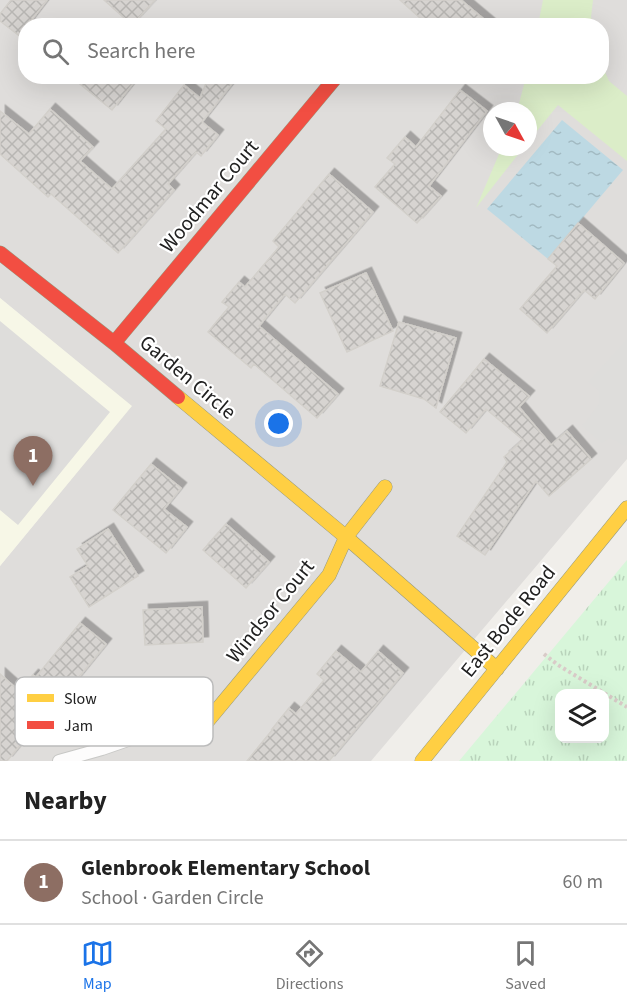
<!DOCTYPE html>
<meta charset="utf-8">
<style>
:root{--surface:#fff;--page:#f6f6f6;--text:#222;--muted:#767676;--line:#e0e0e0;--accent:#1a73e8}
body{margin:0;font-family:"Source Sans 3",sans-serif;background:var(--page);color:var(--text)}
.controls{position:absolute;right:18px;bottom:18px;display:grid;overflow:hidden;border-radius:12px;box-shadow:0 6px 24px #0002}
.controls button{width:54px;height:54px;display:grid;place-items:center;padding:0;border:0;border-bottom:2px solid var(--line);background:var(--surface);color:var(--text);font:30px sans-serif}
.compass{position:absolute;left:483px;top:102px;width:54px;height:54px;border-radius:50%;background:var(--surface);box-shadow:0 6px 24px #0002;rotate:130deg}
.you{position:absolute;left:279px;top:424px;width:21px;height:21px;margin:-15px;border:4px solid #fff;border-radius:50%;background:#1a73e8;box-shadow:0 0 0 9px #1a73e833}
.badge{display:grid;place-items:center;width:39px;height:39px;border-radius:50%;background:var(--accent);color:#fff;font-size:20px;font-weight:700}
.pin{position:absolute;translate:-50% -50px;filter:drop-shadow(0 2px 3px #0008)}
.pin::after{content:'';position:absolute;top:32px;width:21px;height:18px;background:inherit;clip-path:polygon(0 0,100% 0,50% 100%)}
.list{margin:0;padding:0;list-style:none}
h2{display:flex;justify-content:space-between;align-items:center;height:78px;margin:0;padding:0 24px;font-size:26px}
h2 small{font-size:20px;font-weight:400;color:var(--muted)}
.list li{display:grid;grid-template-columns:39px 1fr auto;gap:18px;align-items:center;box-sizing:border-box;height:84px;padding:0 24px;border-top:2px solid var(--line)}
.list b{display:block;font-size:22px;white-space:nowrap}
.list p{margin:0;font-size:20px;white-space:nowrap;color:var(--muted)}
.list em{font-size:20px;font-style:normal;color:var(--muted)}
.icon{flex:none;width:33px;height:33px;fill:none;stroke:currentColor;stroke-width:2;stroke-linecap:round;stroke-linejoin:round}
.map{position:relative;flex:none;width:627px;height:761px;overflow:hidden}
.search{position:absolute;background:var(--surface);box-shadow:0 6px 24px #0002;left:18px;right:18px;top:18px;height:66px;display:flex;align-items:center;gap:15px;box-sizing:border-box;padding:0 21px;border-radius:24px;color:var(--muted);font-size:22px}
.sheet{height:162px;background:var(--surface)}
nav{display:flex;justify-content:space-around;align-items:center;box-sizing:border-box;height:84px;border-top:2px solid var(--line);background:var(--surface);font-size:16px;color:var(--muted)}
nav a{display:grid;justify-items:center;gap:3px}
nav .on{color:var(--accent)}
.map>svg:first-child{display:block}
.residential{fill:#dfdddb;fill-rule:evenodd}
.education{fill:#f7f7e7}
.religious{fill:#dedddb}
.grass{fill:#dbedc8}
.park{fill:url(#park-tufts);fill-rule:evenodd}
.water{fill:url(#water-ripples)}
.building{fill:url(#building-cross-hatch);stroke:#d3d0cb;stroke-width:1.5;filter:url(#shadow)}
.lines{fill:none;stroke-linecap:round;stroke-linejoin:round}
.lane-casing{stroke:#c8c8c6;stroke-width:14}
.slow-casing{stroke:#979b80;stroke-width:15}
.jam-casing{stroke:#979b80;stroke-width:15}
.path{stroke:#d9cbc8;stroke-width:4;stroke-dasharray:3 3;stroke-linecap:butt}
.lane{stroke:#fdfcfc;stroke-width:12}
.slow{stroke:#ffcf43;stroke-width:14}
.jam{stroke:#f24e42;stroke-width:14}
.labels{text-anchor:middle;stroke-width:4.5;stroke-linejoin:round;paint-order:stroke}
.street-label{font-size:21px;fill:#212121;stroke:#fff}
.key{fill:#fff;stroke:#bcbcbc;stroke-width:1.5}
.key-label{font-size:16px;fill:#212121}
</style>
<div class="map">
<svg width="627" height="761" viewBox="0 0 627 761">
<defs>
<pattern id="park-tufts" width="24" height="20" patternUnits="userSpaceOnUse" patternTransform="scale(1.5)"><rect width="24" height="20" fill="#d8f6da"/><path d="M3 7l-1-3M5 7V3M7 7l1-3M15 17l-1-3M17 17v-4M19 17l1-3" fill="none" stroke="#b9d3bb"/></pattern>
<pattern id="water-ripples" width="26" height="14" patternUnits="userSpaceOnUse" patternTransform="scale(1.5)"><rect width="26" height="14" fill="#bdd9e3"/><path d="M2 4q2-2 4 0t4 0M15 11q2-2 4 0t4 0" fill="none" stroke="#a2bac2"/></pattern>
<pattern id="building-cross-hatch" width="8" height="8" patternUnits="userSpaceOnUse" patternTransform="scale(1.5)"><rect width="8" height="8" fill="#d7d4d1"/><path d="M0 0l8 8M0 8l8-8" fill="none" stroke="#b8b6b3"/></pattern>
<filter id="shadow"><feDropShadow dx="5.5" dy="-5.5" stdDeviation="0" flood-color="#0004"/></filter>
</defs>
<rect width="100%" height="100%" fill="#f0eeea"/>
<path class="residential" d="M 0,0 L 627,0 L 627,459 L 371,761 L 0,761 L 0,566 L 131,406 L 0,298 ZM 26,26 L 602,26 L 602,76 L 26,76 ZM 492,111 L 528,111 L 528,147 L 492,147 Z"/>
<path class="education" d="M 0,298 L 132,406 L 0,566 Z"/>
<path class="religious" d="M 0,321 L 110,412 L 18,525 L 0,510 Z
M 627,339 L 627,444 L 625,446 L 610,438 L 602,443 L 582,426 L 599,404 L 599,391 L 588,382 Z"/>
<path class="grass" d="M 543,0 L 593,0 L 591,17 L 593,25 L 538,25 Z
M 602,65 L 609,81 L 627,96 L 627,161 L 558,105 L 528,142 L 528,111 L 517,111 L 526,77 L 602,76 Z
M 502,147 L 524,147 L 476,208 Z"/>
<path class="park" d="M 627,560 L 627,761 L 459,761 ZM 560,694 L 604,694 L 604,738 L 560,738 Z"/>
<path class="water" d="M 562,120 L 623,170 L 548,259 L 487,209 Z"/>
<path class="building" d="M 11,0 L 47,0 L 27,26 L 26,26 L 26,41 L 0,21 L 0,14 Z
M 104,0 L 155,0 L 132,25 Z
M 400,0 L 461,0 L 492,26 L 429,26 Z
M 70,76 L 139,76 L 112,110 Z
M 209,76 L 238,76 L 202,122 L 218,135 L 201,156 L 196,152 L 168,184 L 174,190 L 118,253 L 51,194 L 48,197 L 0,154 L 0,111 L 29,134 L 50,109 L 93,147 L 80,161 L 112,189 L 166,129 L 156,121 L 184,85 L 200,98 Z
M 460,90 L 487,111 L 429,186 L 441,196 L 417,223 L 375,187 L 395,164 L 387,158 L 405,137 L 416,147 Z
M 329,174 L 373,212 L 295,303 L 285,294 L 259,326 L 338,394 L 317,418 L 254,364 L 251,368 L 208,332 L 229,307 L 222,302 L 239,282 L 245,287 L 279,247 L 273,241 Z
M 578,223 L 624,263 L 595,299 L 584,290 L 547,333 L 520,309 L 557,266 L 548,259 Z
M 366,273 L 393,331 L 347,352 L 320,293 Z
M 399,322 L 456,338 L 436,408 L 424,399 L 380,386 Z
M 484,359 L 529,396 L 519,407 L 551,445 L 567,431 L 591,459 L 549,496 L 536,481 L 485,555 L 457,536 L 507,462 L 504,457 L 523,440 L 486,409 L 466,433 L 440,412 Z
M 151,464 L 181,488 L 164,509 L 187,527 L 166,553 L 113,510 Z
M 226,524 L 269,562 L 246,588 L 203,550 Z
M 108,529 L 138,576 L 89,607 L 70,577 L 88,566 L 77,549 Z
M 202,607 L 203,642 L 145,645 L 143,610 Z
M 80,623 L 106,644 L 61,699 L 68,705 L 49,728 L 44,723 L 24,746 L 21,744 L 7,761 L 0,761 L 0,674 L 19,691 L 33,675 L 36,677 Z
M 336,651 L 361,672 L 378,651 L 403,673 L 329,761 L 247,761 L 273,729 L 272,729 L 289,708 L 296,714 L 324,680 L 317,674 Z"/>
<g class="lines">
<defs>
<path id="lane" d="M 59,761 L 102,749 L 154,731"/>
<path id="slow" d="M 178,397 L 346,537 L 497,669
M 155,731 L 206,723 L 329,575 L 346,537 L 385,487
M 422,761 L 627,508"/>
<path id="jam" d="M 0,253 L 114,343 L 178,397
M 114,343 L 337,76"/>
</defs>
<use href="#lane" class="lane-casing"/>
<use href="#slow" class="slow-casing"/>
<use href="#jam" class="jam-casing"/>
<path class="path" d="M 544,654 L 558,665 L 627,707"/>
<use href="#lane" class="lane"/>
<use href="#slow" class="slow"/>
<use href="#jam" class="jam"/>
</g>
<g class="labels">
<g class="street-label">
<text transform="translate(209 196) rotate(-50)" y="7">Woodmar Court</text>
<text transform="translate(188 377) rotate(40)" y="7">Garden Circle</text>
<text transform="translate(270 611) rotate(-51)" y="7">Windsor Court</text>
<text transform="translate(508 621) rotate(-51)" y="7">East Bode Road</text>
</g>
</g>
<rect x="15" y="677" width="198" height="69" rx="9" class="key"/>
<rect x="27" y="694" width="27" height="8" fill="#ffcf43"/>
<rect x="27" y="721" width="27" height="8" fill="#f24e42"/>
<g class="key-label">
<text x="64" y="704">Slow</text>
<text x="64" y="731">Jam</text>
</g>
</svg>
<div class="controls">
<button><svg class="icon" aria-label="layers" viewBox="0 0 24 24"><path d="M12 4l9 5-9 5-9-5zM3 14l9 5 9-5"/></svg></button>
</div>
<svg class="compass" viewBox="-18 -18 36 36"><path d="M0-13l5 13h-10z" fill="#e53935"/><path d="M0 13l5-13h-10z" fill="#767676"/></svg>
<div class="you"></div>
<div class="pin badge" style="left:33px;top:486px;background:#8d6e63">1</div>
<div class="search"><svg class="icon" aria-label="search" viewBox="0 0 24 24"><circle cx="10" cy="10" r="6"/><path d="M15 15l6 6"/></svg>Search here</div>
</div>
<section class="sheet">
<h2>Nearby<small></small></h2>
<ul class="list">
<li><span class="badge" style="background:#8d6e63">1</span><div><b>Glenbrook Elementary School</b><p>School · Garden Circle</p></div><em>60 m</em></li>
</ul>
</section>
<nav>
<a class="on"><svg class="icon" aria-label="map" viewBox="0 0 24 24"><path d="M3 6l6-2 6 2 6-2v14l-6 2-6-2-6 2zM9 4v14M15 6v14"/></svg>Map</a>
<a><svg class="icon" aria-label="directions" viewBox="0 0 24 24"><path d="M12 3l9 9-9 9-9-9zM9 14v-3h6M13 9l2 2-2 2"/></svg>Directions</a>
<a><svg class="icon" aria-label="saved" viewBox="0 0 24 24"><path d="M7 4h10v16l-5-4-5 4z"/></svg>Saved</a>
</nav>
